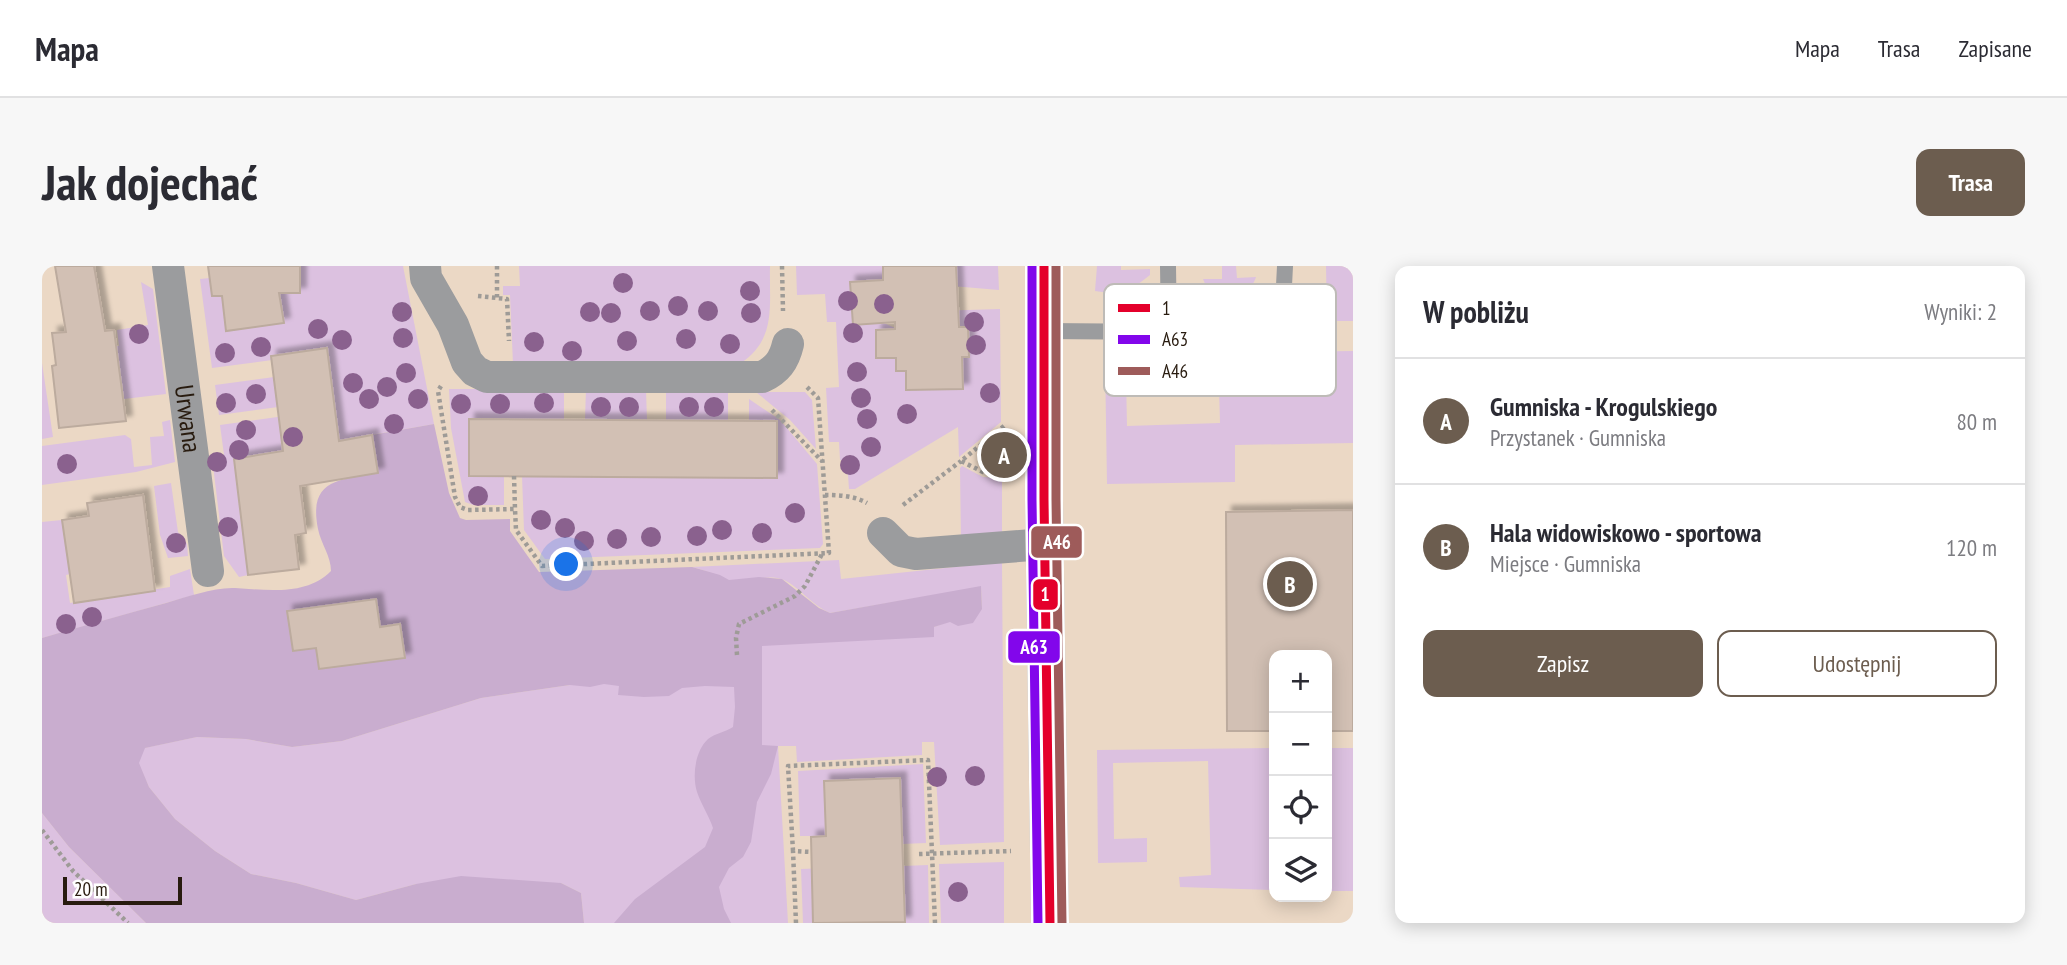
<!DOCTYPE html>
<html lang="pl">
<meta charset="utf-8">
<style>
:root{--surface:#fff;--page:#f7f7f7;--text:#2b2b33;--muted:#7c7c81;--line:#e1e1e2;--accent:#6c5d4f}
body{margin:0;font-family:"PT Sans Narrow",sans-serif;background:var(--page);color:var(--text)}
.controls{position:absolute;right:21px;bottom:21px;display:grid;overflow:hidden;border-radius:14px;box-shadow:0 4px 18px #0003}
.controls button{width:63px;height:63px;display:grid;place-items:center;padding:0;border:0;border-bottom:2px solid var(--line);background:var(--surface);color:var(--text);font:35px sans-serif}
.scale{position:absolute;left:21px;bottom:18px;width:119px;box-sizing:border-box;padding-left:7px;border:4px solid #281b0f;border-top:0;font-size:19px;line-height:24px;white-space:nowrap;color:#281b0f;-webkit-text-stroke:5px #fff;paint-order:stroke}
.you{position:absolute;left:525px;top:299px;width:24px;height:24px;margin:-18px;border:5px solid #fff;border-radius:50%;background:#1a73e8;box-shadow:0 0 0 10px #1a73e833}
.badge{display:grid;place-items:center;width:46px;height:46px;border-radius:50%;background:var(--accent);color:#fff;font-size:23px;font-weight:700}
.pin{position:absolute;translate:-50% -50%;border:4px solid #fff;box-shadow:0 2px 7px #0006}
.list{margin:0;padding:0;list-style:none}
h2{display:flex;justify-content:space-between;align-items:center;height:91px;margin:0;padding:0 28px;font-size:30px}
h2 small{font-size:23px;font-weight:400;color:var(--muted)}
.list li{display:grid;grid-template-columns:46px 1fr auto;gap:21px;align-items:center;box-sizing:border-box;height:126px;padding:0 28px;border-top:2px solid var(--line)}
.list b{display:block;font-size:26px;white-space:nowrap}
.list p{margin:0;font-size:23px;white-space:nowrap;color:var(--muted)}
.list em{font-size:23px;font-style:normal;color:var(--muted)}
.actions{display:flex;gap:14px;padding:21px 28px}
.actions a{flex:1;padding:16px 0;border:2px solid var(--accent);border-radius:14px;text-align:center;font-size:24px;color:var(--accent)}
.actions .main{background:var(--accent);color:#fff}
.icon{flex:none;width:38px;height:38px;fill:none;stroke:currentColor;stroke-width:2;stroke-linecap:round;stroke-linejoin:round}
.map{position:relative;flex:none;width:1311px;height:657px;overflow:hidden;border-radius:14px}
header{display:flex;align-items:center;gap:42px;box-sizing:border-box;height:98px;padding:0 35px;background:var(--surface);border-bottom:2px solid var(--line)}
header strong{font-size:33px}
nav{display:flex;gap:38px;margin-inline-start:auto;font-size:24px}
.intro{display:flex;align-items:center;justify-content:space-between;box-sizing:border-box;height:168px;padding:0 42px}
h1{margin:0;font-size:49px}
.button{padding:18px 32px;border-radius:14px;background:var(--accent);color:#fff;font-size:24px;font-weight:700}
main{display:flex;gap:42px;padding:0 42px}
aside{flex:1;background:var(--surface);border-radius:14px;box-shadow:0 4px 18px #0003}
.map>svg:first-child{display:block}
.green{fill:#dcc1e0}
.forest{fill:#c9adcf}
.building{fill:#d2c0b4;stroke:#bcab9e;stroke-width:2;filter:url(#shadow)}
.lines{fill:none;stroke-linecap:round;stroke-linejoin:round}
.path{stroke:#9e9b97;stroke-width:4.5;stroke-dasharray:3.5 3.5;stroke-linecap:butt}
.lane{stroke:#9b9c9e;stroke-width:16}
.street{stroke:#9b9c9e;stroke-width:32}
.secondary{stroke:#a6a4a0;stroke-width:38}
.bus-1-casing{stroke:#fff;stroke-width:14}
.bus-2-casing{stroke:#fff;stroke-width:14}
.bus-3-casing{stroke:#fff;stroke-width:14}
.bus-1{stroke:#e4002b;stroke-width:9}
.bus-2{stroke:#8206eb;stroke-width:9}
.bus-3{stroke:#9e5b5a;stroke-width:9}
.tree{fill:#8a618e}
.labels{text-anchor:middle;stroke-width:5;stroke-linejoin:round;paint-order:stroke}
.street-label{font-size:26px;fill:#281b0f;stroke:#fff}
.key{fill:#fff;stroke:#bebbb7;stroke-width:2}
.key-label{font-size:19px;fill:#281b0f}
.line-badge{stroke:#fff;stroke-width:2.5}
.badge-label{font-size:19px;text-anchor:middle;font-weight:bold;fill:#fff}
</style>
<header>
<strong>Mapa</strong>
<nav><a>Mapa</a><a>Trasa</a><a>Zapisane</a></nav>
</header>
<div class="intro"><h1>Jak dojechać</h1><a class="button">Trasa</a></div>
<main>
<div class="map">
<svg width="1311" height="657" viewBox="0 0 1311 657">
<defs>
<filter id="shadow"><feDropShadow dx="6" dy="-6" stdDeviation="2" flood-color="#0004"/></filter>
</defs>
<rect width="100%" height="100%" fill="#ebd8c5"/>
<path class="green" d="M 255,0 L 361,0 L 392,158 L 192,193 L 206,309 L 197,311 L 182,290 L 170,191 L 182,189 L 178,159 L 293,143 L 284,82 L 230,90 L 230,94 L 170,102 L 158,13 L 168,12 L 170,30 L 180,30 L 185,65 L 241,57 L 237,24 Z
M 477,0 L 728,0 C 727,39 735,73 699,97 L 471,98 L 468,29 L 461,29 L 461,20 L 478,20 Z
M 754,0 L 841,0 L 841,6 L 914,2 L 914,0 L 956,0 L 957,24 L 839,14 L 808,16 L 811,59 L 842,57 L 853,62 L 854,105 L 864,105 L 864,124 L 921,123 L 920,91 L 926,91 L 926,61 L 899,62 L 892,45 L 958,43 L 959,156 L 917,191 L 916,161 L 813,223 L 807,223 L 805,195 L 798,194 L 797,176 L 787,176 L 784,122 L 797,121 L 794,56 L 785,56 L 783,28 L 755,29 Z
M 1055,0 L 1079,0 L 1079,4 L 1108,3 L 1108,9 C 1090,24 1076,29 1053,25 Z
M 1180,0 L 1194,0 L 1195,12 L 1214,11 C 1208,28 1190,46 1171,32 C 1166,28 1164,19 1161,13 L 1180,13 Z
M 1284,0 L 1311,0 L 1311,55 L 1285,55 Z
M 99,16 L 111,23 L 124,128 L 82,133 L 80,118 L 76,118 L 72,80 L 77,80 L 75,64 L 106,59 Z
M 1073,85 C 1096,85 1115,80 1120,109 L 1084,110 L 1085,160 L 1178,157 L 1176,87 L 1311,85 L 1311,177 L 1193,179 L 1193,216 L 1065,218 L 1063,93 Z
M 0,97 L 11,171 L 0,173 Z
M 232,111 L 236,141 L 177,149 L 173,119 Z
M 407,123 L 522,123 L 522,153 L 427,153 L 427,209 L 462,210 L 462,239 L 431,239 L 423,236 L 409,162 Z
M 544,123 L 604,124 L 605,154 L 543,153 Z
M 686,125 L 686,154 L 624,154 L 624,126 Z
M 714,126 L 763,126 L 770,134 L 774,183 L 748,154 Z
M 707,133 L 738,154 L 775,198 L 781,278 L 778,282 L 503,293 L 482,264 L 480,210 L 735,212 L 735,155 L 707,154 Z
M 128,154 L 133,196 L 94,206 L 0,219 L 0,180 L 83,169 L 89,173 L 92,201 L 110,199 L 108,171 L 122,170 L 120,156 Z
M 920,200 L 941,211 L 960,212 L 960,270 L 919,275 L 918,202 Z
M 129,217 L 136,266 L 145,278 L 146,290 L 126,292 L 118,269 L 112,220 Z
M 20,254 L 24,282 L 32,307 L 24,309 L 28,337 L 128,321 L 128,310 L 148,303 L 152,329 L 0,372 L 0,256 Z
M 797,294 L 799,313 L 960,296 L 962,576 L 898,579 L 892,476 L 880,476 L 880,489 L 755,496 L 754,480 L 736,480 L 746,657 L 542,657 L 539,627 L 519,617 L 374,618 L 314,634 L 254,617 L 209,608 L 173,585 L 133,553 L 107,521 L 96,497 L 102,482 L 155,471 L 204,473 L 250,481 L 300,475 L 439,432 L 528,419 L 716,359 L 892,371 L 892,361 L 940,343 L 939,321 L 788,347 C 769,339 755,318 739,313 C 723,308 707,317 691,315 C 679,313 665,304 650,301 Z
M 1232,482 L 1232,624 L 1138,621 L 1137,611 L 1169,609 L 1166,495 L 1071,497 L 1072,573 L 1105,572 L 1105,596 L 1056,597 L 1055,484 Z
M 1285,482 L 1311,482 L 1311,625 L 1285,625 Z
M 881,498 L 884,577 L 860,578 L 858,512 L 783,515 L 784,570 L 758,570 L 756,505 Z
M 0,547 L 27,581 L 104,657 L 0,657 Z
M 962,596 L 962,657 L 899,657 L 897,598 Z
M 886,599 L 887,657 L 843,657 L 863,656 L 861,600 Z
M 785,602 L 787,657 L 761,657 L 759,603 Z"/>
<path class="forest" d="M 392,158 L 407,227 L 418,252 L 424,254 L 468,253 L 468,265 L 497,306 L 650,301 L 678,309 L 687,314 L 717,311 L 740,313 L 777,342 L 788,347 L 939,320 L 940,343 L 931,357 L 916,360 L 908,356 L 892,361 L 892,371 L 720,380 L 720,479 L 736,480 L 729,508 L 715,536 L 709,576 L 701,591 L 687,602 L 677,621 L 682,643 L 689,657 L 572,657 L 593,633 L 663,581 L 671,562 C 667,550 659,538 655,526 C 650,510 653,485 666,473 C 674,467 683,466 691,461 L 693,441 L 692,421 L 663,420 L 640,422 L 627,430 L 602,431 L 576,429 L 577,420 L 562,418 L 548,421 L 528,419 L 439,432 L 300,475 L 250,481 L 204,473 L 155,471 L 103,482 L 97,497 L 107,521 L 133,553 L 173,585 L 209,608 L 254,617 L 314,634 L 374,618 L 419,610 L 519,617 L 539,627 L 542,657 L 104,657 L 27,581 L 0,547 L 0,372 C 41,360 83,348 124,337 C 144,331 173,321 193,322 C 225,324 265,330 289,305 C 289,290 279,278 276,263 C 266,213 297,214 336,207 L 330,169 Z"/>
<path class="building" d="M 13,0 L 52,0 L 63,65 L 72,64 L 84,155 L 17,162 L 10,100 L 14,99 L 10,67 L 24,66 Z
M 166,0 L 258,0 L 258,27 L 237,27 L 242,57 L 184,65 L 180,30 L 170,30 Z
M 841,0 L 914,0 L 917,61 L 926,61 L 927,91 L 920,91 L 921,123 L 864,124 L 864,105 L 854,105 L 854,92 L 834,92 L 834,64 L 853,63 L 853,56 L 811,59 L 808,16 L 841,14 Z
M 285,82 L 297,175 L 330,169 L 336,207 L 258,220 L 264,267 L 253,269 L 257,303 L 206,309 L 192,193 L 241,185 L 229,90 Z
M 427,153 L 735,155 L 735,212 L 427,210 Z
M 101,229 L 113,325 L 32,337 L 20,254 L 47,250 L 45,237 Z
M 1311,244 L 1311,465 L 1285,465 L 1285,389 L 1232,389 L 1232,465 L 1185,465 L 1184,246 Z
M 334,333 L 338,361 L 358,358 L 363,392 L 277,403 L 274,382 L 251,385 L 245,345 Z
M 858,512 L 863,656 L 771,657 L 769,571 L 784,570 L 782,515 Z"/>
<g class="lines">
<path class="path" d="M 455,0 L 455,32
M 740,0 L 741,45
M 436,30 L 465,33 L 467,75
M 399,120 L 396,125 L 413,231 L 418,241 L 426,244 L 473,243 L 474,264 L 500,300 L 787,287 L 776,132 L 764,120
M 730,144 L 780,195
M 962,160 L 919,195 L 941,206 L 964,208
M 472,210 L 473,243
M 783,229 C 797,229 813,230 825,237
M 861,239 L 919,195
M 695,389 L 694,372 L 697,358 L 753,330 L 763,320 L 780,288
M 0,564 L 31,605 L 86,657
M 751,585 L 746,500 L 886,494 L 893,657
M 877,588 L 969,585
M 754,657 L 751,585 L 769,586"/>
<path class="lane" d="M 1126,0 L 1127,66
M 1003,65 L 1127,66 L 1218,62 L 1241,39 L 1243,0"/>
<g class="street">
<path id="s1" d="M 126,0 L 166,305"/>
<path d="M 383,0 L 384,12 L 411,59 L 425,96 L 433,105 L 445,111 L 720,111 C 735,104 742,95 746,78"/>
<path d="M 841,267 L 859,285 L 874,288 L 1003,278"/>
</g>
<path class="secondary" d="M 1002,0 L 1002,233 L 1008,657"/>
<defs>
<path id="bus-1" d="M 1002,0 L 1002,233 L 1008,657"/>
<path id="bus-2" d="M 990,0 L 990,233 L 996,657"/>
<path id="bus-3" d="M 1014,0 L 1014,233 L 1020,657"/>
</defs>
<use href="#bus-1" class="bus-1-casing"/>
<use href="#bus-2" class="bus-2-casing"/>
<use href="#bus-3" class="bus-3-casing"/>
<use href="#bus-1" class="bus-1"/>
<use href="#bus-2" class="bus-2"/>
<use href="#bus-3" class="bus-3"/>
</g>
<g class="tree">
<circle cx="581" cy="17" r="10"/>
<circle cx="708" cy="25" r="10"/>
<circle cx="806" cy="35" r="10"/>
<circle cx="842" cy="38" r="10"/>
<circle cx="636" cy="40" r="10"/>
<circle cx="608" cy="45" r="10"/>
<circle cx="666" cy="45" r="10"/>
<circle cx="360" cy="46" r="10"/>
<circle cx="548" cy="46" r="10"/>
<circle cx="569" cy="47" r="10"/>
<circle cx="709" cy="47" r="10"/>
<circle cx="932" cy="56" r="10"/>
<circle cx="276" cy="63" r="10"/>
<circle cx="811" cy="67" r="10"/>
<circle cx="97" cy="68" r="10"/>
<circle cx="361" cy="72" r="10"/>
<circle cx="644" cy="73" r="10"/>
<circle cx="300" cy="74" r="10"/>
<circle cx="585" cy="75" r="10"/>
<circle cx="492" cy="76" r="10"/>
<circle cx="688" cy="78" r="10"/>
<circle cx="934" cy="79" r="10"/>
<circle cx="219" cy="81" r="10"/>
<circle cx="530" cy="85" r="10"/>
<circle cx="183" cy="87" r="10"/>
<circle cx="815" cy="106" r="10"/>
<circle cx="364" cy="107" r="10"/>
<circle cx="311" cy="117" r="10"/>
<circle cx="345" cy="121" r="10"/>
<circle cx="948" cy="127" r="10"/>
<circle cx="214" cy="128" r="10"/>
<circle cx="819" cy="132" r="10"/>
<circle cx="327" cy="133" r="10"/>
<circle cx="376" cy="133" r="10"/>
<circle cx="184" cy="137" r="10"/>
<circle cx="502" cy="137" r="10"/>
<circle cx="419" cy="138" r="10"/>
<circle cx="458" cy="138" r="10"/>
<circle cx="559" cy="141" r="10"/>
<circle cx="587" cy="141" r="10"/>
<circle cx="647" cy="141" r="10"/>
<circle cx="672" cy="141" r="10"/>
<circle cx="865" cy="148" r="10"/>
<circle cx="825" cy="153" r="10"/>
<circle cx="352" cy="158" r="10"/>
<circle cx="204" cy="164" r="10"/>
<circle cx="251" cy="171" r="10"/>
<circle cx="829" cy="181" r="10"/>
<circle cx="197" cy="184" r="10"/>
<circle cx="175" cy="196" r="10"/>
<circle cx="25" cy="198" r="10"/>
<circle cx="808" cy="199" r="10"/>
<circle cx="436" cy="230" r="10"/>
<circle cx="753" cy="247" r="10"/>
<circle cx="499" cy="254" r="10"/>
<circle cx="186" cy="261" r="10"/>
<circle cx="523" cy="262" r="10"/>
<circle cx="680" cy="264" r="10"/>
<circle cx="720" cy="267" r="10"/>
<circle cx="655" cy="270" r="10"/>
<circle cx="609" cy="271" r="10"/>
<circle cx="575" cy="273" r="10"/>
<circle cx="542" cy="275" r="10"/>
<circle cx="134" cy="277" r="10"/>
<circle cx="50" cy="351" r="10"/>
<circle cx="24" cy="358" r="10"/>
<circle cx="933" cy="510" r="10"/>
<circle cx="895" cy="511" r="10"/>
<circle cx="916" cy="626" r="10"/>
</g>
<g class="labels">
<g class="street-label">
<text dy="9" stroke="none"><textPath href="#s1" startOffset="154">Urwana</textPath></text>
</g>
</g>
<rect x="1062" y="18" width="232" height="112" rx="10" class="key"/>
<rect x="1076" y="38" width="32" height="8" fill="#e4002b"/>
<rect x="1076" y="69" width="32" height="9" fill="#8206eb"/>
<rect x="1076" y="101" width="32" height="8" fill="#9e5b5a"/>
<g class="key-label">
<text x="1120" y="49">1</text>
<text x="1120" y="80">A63</text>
<text x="1120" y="112">A46</text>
</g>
<g class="line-badge">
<rect x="988" y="259" width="53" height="34" rx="7" fill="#9e5b5a"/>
<rect x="990" y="312" width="27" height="33" rx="7" fill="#e4002b"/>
<rect x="965" y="364" width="54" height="34" rx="7" fill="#8206eb"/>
</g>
<g class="badge-label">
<text x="1015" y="283">A46</text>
<text x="1003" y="335">1</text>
<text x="992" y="388">A63</text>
</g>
</svg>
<div class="controls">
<button>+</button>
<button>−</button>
<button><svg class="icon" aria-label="locate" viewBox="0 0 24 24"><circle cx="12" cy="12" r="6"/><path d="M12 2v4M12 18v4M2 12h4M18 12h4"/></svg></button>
<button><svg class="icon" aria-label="layers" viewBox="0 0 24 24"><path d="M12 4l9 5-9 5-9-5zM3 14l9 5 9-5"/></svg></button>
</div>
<div class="scale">20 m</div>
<div class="you"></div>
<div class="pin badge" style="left:962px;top:189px">A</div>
<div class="pin badge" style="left:1248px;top:318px">B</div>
</div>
<aside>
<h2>W pobliżu<small>Wyniki: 2</small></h2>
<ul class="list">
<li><span class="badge">A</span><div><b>Gumniska - Krogulskiego</b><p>Przystanek · Gumniska</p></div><em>80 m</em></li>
<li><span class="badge">B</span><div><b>Hala widowiskowo - sportowa</b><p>Miejsce · Gumniska</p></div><em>120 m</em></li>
</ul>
<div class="actions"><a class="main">Zapisz</a><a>Udostępnij</a></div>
</aside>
</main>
